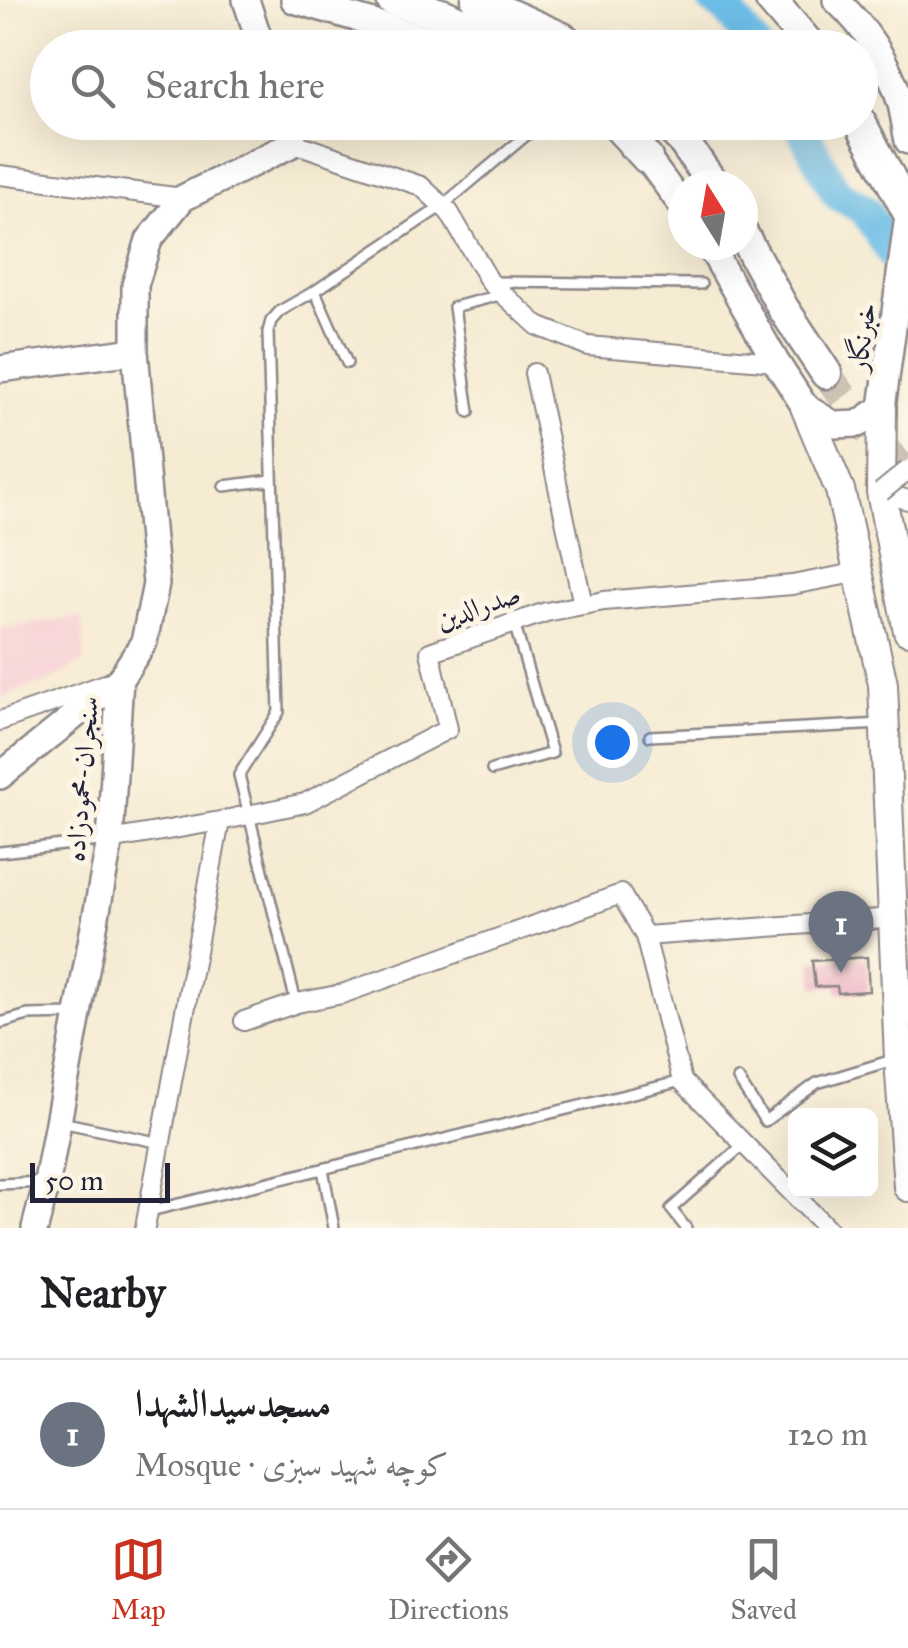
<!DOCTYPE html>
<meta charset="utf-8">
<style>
:root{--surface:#fff;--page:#f2f2f2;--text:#202124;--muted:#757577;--line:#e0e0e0;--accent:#c8321e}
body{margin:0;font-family:"IM FELL Great Primer",Amiri,serif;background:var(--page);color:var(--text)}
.controls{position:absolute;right:30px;bottom:30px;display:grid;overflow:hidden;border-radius:15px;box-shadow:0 10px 40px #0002}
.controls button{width:90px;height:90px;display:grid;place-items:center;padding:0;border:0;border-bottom:2px solid var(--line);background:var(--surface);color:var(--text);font:50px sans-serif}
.compass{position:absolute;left:668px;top:170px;width:90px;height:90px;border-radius:50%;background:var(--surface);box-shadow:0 10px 40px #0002;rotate:349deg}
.scale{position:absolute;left:30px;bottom:25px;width:140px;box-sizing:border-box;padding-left:10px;border:5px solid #22223b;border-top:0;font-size:28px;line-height:35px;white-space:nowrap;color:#22223b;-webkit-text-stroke:8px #fcf5e5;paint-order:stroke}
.you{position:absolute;left:612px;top:742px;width:35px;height:35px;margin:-25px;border:8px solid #fff;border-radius:50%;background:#1a73e8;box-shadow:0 0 0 15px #1a73e833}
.badge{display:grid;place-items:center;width:65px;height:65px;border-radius:50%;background:var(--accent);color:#fff;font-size:32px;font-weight:700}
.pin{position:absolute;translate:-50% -82px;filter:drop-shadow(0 2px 5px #0008)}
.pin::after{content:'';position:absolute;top:52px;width:35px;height:30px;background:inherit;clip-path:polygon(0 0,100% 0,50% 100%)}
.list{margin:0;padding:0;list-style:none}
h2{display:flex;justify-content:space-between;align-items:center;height:130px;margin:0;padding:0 40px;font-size:42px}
h2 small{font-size:32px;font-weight:400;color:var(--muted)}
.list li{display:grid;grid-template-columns:65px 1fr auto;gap:30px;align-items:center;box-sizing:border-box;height:150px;padding:0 40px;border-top:2px solid var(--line)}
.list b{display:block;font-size:38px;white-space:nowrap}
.list p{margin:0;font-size:32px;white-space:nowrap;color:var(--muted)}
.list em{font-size:32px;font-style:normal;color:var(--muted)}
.icon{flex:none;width:55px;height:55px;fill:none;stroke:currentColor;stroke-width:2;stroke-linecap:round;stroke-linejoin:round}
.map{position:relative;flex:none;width:908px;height:1228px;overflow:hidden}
.search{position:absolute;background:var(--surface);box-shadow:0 10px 40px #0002;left:30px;right:30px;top:30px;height:110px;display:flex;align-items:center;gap:25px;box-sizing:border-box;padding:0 35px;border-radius:55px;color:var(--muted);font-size:38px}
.sheet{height:280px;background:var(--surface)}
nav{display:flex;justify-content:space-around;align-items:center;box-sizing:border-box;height:140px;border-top:2px solid var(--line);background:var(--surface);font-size:28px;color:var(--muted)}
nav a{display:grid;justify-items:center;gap:5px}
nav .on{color:var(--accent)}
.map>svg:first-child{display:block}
.built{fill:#f7cfd4}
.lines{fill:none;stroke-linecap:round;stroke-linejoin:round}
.river{stroke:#6cbde7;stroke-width:32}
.building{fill:#e9a1bd}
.highway-tunnel{stroke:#ccc3b5;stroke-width:30;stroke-dasharray:30 15;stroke-linecap:butt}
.lane-casing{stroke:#8c8687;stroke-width:14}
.street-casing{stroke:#8c8687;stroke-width:22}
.secondary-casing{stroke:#8c8687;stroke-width:30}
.primary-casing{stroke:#8c8687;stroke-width:32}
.highway-casing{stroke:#8c8687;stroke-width:35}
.lane{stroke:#fff;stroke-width:9}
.street{stroke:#fff;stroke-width:18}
.secondary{stroke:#fff;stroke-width:25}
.primary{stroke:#fff;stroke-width:28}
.highway{stroke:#fff;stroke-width:30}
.street-bridge-casing{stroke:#8c8687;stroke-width:22;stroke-linecap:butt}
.street-bridge{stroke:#fff;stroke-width:18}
.labels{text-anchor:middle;stroke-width:10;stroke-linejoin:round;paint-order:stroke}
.street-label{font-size:28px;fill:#22223b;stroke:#fcf5e5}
</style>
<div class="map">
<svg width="908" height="1228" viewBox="0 0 908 1228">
<rect width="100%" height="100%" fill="#fcf5e5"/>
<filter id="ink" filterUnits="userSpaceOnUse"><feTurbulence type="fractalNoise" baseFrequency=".01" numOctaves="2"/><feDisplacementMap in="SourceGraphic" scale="20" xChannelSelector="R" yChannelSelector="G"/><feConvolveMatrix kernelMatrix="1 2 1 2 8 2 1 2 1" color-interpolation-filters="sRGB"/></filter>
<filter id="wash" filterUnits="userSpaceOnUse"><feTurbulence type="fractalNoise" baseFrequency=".0048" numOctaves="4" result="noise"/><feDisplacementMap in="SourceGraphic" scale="40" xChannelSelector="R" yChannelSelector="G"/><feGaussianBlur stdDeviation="2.25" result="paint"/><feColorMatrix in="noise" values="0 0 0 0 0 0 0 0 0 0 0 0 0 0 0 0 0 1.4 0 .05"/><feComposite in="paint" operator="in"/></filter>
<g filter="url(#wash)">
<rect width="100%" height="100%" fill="#f6ebd3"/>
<path class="built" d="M 82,617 L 85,662 L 45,683 L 0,698 L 0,628 Z"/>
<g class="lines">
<path class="river" d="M 713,0 L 727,10 L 756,48
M 798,122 L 837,194 L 865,210 L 908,279"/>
</g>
<g id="blocks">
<path class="building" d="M 867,957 L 869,991 L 838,993 L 837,986 L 815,987 L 812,961 Z"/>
</g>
</g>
<g filter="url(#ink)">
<use href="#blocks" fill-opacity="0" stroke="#8c8687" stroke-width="2.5"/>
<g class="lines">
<path class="highway-tunnel" d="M 826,373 L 871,435 L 908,474"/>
<defs>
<path id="lane" d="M 494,282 L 701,284
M 315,291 L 347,363
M 469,412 L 454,307 L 500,295
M 224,486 L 272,480
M 650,736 L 882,724
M 492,770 L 552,753 L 514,623
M 0,852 L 108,840
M 296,1002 L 239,775 L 279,712 L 268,332 L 271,321 L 280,311 L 315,291 L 442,206 L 542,122
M 0,1023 L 28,1015 L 76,1014
M 738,1079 L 765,1121 L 817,1083 L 896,1059
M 61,1122 L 161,1143
M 323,1169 L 334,1228
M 0,1184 L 45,1182
M 150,1211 L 682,1081
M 686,1228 L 671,1209 L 744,1144"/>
<path id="street" d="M 294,143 L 421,186 L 449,212 L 490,282 L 538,326 L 588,346 L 776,362
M 0,175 L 183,198
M 534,373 L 583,605
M 881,492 L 908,500
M 0,721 L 105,684
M 110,840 L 220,821 L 305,803 L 448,729 L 430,652 L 546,612 L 604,601 L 792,585 L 860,572
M 645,936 L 893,918
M 244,1021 L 297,1003 L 342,994 L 621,894 L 645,936 L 682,1081 L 827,1228
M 145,1228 L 220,821"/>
<path id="secondary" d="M 246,0 L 262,48
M 294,0 L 459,48
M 836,0 C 865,27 889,63 900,101 C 904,114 905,128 908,141
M 632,147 L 647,158 L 683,207
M 709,245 L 776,362 L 805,407 L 835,425 L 858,424 L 882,408 L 908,216
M 0,369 L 135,351
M 0,776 L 120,679
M 35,1228 L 47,1182 L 110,840 L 120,679 L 144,642 L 156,584 L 135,351 L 135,285 L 149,240 L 183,198 L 294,143 L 287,122"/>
<path id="primary" d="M 805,407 L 840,490 L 883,684 L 899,1059 L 908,1187
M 882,408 L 881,492 L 908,631"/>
<path id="highway" d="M 392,0 L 444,15 L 516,48
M 477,0 L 562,38 L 576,48
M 771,0 L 812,48
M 614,122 L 647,158
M 665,122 L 682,140 L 714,185
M 860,122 L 908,212
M 743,235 L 783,308 L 826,373"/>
</defs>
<use href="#lane" class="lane-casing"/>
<use href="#street" class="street-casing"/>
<use href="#secondary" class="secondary-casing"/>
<use href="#primary" class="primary-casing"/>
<use href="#highway" class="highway-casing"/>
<use href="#lane" class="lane"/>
<use href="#street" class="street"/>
<use href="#secondary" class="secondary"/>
<use href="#primary" class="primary"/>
<use href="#highway" class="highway"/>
<defs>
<path id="street-bridge" d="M 881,492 L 908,470"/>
</defs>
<use href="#street-bridge" class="street-bridge-casing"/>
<use href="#street-bridge" class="street-bridge"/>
</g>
</g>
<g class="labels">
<g class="street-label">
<text transform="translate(861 337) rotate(-82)" y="10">خبرنگار</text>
<text transform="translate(478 606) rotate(-19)" y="10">صدرالدین</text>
<text transform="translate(81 779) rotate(-85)" y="10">سنجران-محمودزاده</text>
</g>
</g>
</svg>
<div class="controls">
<button><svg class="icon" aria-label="layers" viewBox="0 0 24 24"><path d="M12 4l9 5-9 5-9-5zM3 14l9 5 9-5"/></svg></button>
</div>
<svg class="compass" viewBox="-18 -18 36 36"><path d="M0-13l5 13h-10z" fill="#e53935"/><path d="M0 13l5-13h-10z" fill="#757577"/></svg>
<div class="scale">50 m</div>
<div class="you"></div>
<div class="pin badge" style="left:841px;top:973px;background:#6b7280">1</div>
<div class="search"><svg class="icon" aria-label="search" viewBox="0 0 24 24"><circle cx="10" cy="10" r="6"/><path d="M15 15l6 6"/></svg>Search here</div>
</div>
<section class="sheet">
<h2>Nearby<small></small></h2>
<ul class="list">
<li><span class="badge" style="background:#6b7280">1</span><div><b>مسجدسیدالشهدا</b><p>Mosque · کوچه شهید سبزی</p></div><em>120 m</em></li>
</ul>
</section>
<nav>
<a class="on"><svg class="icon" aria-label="map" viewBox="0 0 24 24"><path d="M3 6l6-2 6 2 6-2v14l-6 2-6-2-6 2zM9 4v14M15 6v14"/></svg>Map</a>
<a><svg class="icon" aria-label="directions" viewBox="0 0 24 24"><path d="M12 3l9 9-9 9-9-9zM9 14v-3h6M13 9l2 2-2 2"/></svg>Directions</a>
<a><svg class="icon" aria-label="saved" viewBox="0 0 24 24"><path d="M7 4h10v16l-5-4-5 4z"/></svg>Saved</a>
</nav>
